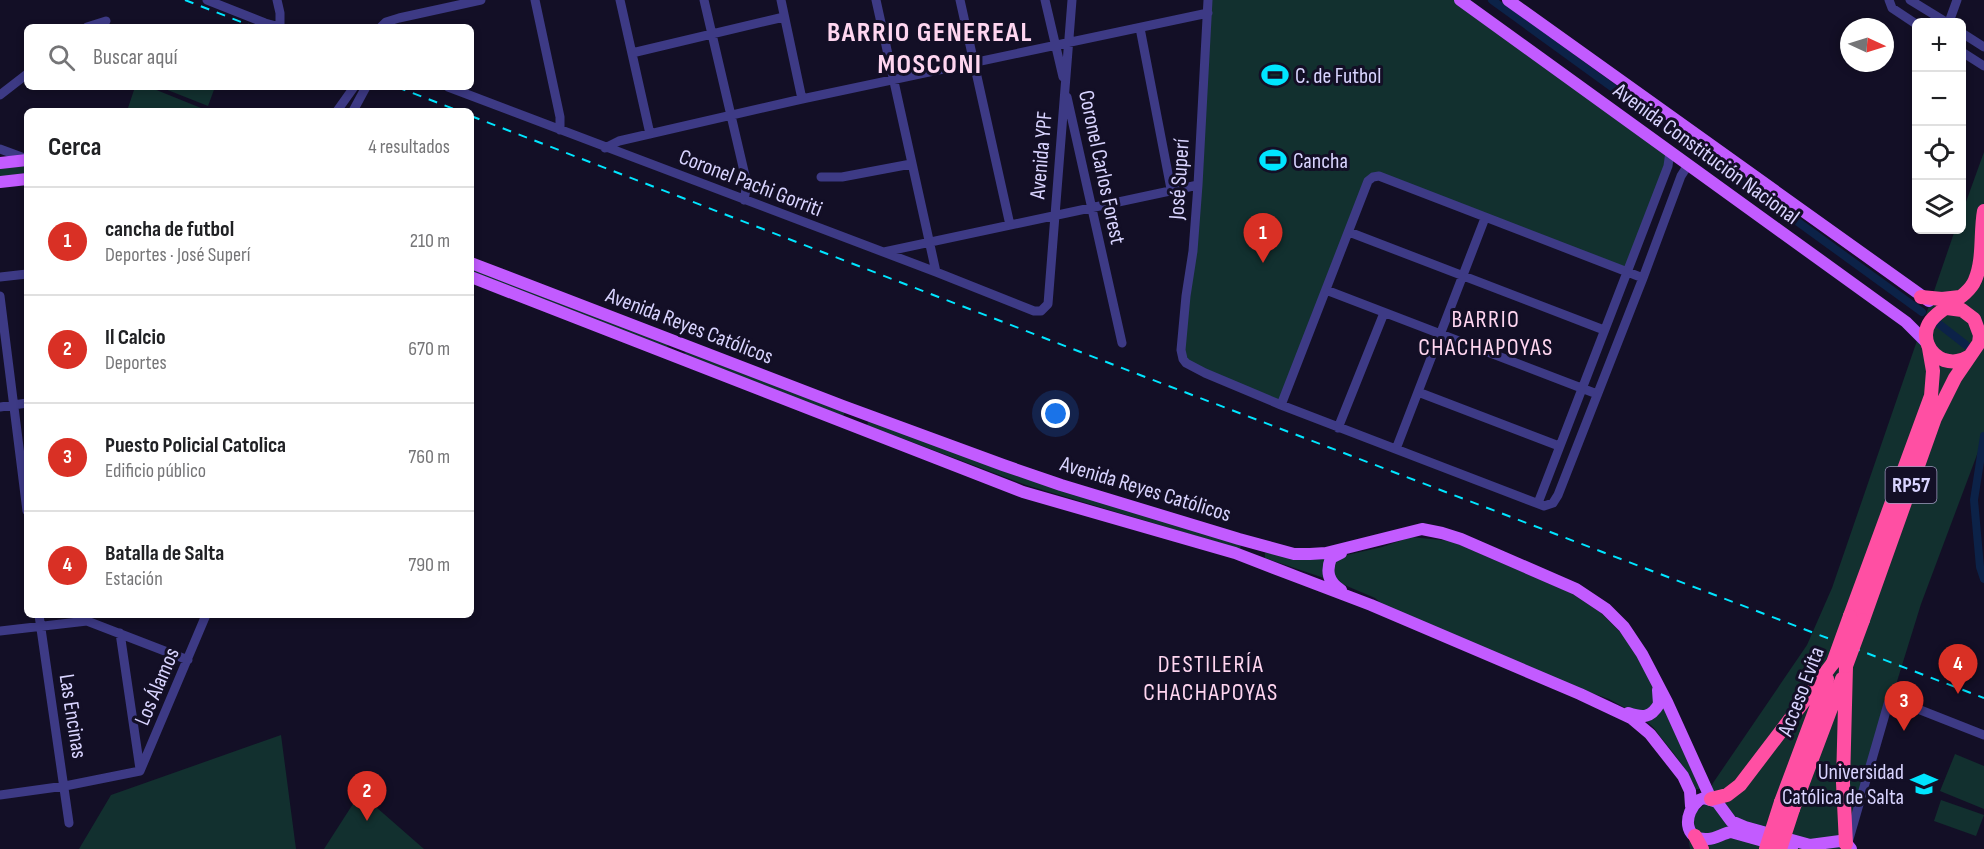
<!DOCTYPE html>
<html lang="es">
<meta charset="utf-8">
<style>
:root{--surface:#fff;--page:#f6f6f6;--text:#202124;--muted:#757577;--line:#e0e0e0;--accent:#d93025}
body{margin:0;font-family:"Sofia Sans Condensed",sans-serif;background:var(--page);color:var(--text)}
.controls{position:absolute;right:18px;top:18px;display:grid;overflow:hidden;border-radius:9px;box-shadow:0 3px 9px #0003}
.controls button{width:54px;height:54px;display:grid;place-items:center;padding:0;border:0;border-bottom:2px solid var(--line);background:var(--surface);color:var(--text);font:30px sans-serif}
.compass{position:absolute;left:1840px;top:18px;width:54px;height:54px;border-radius:50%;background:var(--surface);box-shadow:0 3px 9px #0003;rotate:94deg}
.you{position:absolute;left:1056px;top:414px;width:21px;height:21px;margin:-15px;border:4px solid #fff;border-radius:50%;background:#1a73e8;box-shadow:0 0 0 9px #1a73e833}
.badge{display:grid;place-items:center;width:39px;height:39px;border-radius:50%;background:var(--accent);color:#fff;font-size:20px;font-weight:700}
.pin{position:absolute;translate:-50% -50px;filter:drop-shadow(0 2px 3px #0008)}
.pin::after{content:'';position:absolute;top:32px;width:21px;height:18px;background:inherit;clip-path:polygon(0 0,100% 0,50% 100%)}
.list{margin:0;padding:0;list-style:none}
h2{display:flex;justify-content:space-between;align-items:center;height:78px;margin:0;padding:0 24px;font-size:26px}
h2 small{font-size:20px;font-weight:400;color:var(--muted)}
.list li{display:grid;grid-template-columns:39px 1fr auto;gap:18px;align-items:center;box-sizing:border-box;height:108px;padding:0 24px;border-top:2px solid var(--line)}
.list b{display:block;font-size:22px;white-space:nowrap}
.list p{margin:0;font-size:20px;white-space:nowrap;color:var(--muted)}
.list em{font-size:20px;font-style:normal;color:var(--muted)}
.icon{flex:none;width:33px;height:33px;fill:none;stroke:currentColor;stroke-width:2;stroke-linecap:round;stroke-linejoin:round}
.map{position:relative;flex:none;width:1984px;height:849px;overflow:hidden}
.search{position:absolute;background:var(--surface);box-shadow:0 3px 9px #0003;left:24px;top:24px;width:450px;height:66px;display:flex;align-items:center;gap:15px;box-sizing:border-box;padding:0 21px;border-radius:9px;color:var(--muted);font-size:22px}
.panel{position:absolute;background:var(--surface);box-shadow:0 3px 9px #0003;left:24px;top:108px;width:450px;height:510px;border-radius:9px}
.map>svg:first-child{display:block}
.green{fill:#12302f}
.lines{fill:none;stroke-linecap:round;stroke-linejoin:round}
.canal{stroke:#0c2248;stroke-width:8}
.minor{stroke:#3d3a85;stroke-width:9}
.major{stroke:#c25bff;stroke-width:12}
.highway{stroke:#ff4fa3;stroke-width:14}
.rail{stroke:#00e5ff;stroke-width:2;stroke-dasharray:9 8;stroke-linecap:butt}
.highway-bridge{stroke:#ff4fa3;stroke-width:14}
.labels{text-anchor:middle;stroke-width:6;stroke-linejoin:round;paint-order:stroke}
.shield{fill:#130f26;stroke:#9e99be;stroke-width:1.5}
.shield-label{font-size:21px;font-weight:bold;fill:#d9d4ff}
.poi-label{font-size:22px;fill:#d9d4ff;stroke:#130f26;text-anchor:start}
.street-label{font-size:22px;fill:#d9d4ff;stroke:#130f26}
.neighbourhood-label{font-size:24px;letter-spacing:1.5px;fill:#ffd6f0;stroke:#130f26}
.district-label{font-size:28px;font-weight:bold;letter-spacing:1.5px;fill:#ffd6f0;stroke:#130f26}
</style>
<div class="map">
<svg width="1984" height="849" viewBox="0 0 1984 849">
<rect width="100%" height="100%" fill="#130f26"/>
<path class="green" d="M 1207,0 L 1456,0 L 1670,152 L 1626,272 L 1376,176 L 1368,181 L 1281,405 L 1183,359 Z
M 135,87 L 149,87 L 206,110 L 127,111 Z
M 160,87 L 215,87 L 208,106 Z
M 1984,152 L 1984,436 L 1921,604 L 1845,849 L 1690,849 L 1689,842 L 1695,827 L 1693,823 L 1694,814 L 1704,805 L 1713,783 L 1807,645 L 1832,588 L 1955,230 L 1962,230 L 1962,213 Z
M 27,165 L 27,173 L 0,177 L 0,168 Z
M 471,267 L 668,344 L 667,348 L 471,272 Z
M 686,351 L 845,412 L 843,416 L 684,355 Z
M 869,420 L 1011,474 L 1241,545 L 1240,549 L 1026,485 L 867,425 Z
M 1411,537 L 1451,541 L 1571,593 L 1600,612 L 1635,647 L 1657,695 L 1654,707 L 1636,714 L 1609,699 L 1583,690 L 1383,605 L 1375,598 L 1335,581 L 1332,561 L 1338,557 L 1382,547 Z
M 1268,552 L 1298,559 L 1325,559 L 1327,579 L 1265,558 L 1265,553 Z
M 1663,705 L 1700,789 L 1696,789 C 1687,770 1676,756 1663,740 C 1657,733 1655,727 1647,722 Z
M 281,735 L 296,849 L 79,849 L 111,795 Z
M 1955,754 L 1984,766 L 1984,809 L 1940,791 Z
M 360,793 L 424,849 L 324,849 Z
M 1941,800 L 1984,815 L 1976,836 L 1934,821 Z"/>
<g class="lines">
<path class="canal" d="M 1492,0 L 1922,312
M 1939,324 L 1966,345
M 1984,436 L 1974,500 L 1980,567 L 1984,579"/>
<path class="minor" d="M 207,0 L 265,23 L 280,27 L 280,13 L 277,0
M 535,0 L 560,117 L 560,130
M 620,0 L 650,134
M 704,0 L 747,184 L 744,200
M 781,0 L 802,99
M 876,0 L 936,272
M 960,0 L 1010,225
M 1045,0 L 1063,77
M 1208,0 L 1198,185 L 1193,251 L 1186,296 L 1181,350 L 1183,359 L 1186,363 L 1205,373 L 1281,405 L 1544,506 L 1553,503 L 1558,495 L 1643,278 L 1681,176 L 1688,165
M 1889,0 L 1892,8 L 1916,24
M 1910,0 L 1946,22
M 1949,22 L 1957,0
M 87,27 L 106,21
M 381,27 L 386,22 L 399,18 L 481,0
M 1140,28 L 1171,189
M 1962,33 L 1984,47
M 1962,52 L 1984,66
M 632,53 L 784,17
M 448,87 L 936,272 L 1034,311 L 1041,311 L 1048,304 L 1072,0
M 0,95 L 27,74
M 1067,97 L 1122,343
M 337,111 L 354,87
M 353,111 L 366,87
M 605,148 L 619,141 L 802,99 L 1208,13
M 0,149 L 27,159
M 821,177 L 842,177 L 911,164
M 1349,232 L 1604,330
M 884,252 L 1198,185
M 0,277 L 27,274
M 1326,290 L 1597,394
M 0,296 L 27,511
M 1418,392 L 1559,446
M 1281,405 L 1368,181 L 1373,177 L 1379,176 L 1643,278
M 0,407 L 27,403
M 1338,428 L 1384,313
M 1396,449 L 1485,218
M 1538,503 L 1668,166 L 1670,152
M 39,615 L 69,823
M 0,631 L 87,621 L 188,660
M 120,633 L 140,769
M 140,771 L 206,615
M 0,795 L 65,786 L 140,771
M 1849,839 L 1888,704 L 1891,700 L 1895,700 L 1984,735"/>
<path class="major" d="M 1460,0 L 1906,322 L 1927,343
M 1508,0 L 1929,301
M 0,163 L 27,160
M 0,182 L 27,179
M 471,263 L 843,406 L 1003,465 L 1061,485 L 1239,539 L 1294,554 L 1310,554 L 1326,553 L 1422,529 L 1442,533 L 1461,539 L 1576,589 L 1606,609 L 1624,627 L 1642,654 L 1667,702 L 1711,799
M 471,277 L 1023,492 L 1235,553 L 1300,578 L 1371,605 L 1580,694 L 1631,718 L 1650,734 L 1683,776 L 1690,791 L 1691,806
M 1341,553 L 1331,558 C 1326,571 1328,582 1341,590
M 1628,713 C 1643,718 1651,718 1659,704 L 1658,690
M 1792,849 L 1731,832 C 1723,833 1716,839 1708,839 C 1683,841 1683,813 1699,800 L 1704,798 L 1717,802 L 1731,821 L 1745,827 L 1810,845 L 1840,841 L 1847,844 L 1851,849"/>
<path class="highway" d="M 1921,297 L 1942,299 L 1960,297
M 1970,356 C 1961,361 1954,363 1944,360 C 1936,357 1931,352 1928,345 C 1915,312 1965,305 1975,280 C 1984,259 1980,233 1984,211
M 1850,616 L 1931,396 L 1933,371 L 1929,348
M 1863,620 L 1935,418 L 1955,378 L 1979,343 L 1980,335 L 1974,319 L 1962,310 L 1947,308
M 1711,799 L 1727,795 L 1740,785 L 1833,663
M 1781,802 L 1827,679
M 1793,809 L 1842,679
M 1695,836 L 1702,849
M 1846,844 L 1843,783 L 1846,666"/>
<path class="rail" d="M 185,0 L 254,27
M 397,87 L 459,111
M 471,116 L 1140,375 L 1984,698"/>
<path class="highway-bridge" d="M 1833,663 L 1850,616
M 1846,666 L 1863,620
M 1766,849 L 1781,802
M 1780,849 L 1793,809"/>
</g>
<defs>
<symbol id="stadium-bare" viewBox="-9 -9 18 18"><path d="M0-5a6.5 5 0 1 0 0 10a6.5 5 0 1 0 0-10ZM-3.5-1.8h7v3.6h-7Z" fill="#00e5ff" stroke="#130f26" stroke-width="2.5" paint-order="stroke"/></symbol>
<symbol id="university-bare" viewBox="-9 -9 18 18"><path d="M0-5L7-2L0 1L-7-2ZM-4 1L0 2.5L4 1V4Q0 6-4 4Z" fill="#00e5ff" stroke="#130f26" stroke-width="2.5" paint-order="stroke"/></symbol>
</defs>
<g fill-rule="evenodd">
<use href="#stadium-bare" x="1256" y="56" width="38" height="38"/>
<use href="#stadium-bare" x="1254" y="141" width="38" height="38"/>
<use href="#university-bare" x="1905" y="765" width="38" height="38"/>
</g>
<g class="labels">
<rect class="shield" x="1885.5" y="467" width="51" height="36" rx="4.5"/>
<g class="shield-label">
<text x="1911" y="492">RP57</text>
</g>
<g class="poi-label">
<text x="1295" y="83">C. de Futbol</text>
<text x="1293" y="168">Cancha</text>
<text x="1904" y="779" text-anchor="end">Universidad<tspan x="1904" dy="25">Católica de Salta</tspan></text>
</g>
<g class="street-label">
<text transform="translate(1707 153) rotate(36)" y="8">Avenida Constitución Nacional</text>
<text transform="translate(1040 155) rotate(-85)" y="8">Avenida YPF</text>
<text transform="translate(1103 167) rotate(78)" y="8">Coronel Carlos Forest</text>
<text transform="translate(1178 179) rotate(-86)" y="8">José Superí</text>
<text transform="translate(751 182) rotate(21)" y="8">Coronel Pachi Gorriti</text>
<text transform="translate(690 325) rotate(21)" y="8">Avenida Reyes Católicos</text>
<text transform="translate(1146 488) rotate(17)" y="8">Avenida Reyes Católicos</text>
<text transform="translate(156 686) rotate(-67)" y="8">Los Álamos</text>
<text transform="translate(1800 691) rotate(-69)" y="8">Acceso Evita</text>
<text transform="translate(74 716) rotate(81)" y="8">Las Encinas</text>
</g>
<g class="neighbourhood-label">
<text x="1486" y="327">BARRIO<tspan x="1486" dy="28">CHACHAPOYAS</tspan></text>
<text x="1211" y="672">DESTILERÍA<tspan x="1211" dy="28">CHACHAPOYAS</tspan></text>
</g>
<g class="district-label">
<text x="930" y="41">BARRIO GENEREAL<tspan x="930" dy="32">MOSCONI</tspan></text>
</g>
</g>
</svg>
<div class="controls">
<button>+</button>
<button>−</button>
<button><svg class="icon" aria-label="locate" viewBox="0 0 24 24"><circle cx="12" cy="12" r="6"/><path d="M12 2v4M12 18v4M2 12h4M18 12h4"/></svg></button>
<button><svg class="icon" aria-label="layers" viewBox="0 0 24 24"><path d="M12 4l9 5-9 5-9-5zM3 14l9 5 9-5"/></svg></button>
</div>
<svg class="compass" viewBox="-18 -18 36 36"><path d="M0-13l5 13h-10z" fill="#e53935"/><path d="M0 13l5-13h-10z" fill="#757577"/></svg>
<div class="you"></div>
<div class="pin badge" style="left:1263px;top:263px">1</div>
<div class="pin badge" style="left:367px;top:821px">2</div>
<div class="pin badge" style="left:1904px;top:731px">3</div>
<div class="pin badge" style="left:1958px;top:694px">4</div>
<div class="search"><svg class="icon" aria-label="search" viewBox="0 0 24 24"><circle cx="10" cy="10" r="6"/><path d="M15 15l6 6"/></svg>Buscar aquí</div>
<section class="panel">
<h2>Cerca<small>4 resultados</small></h2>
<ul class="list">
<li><span class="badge">1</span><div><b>cancha de futbol</b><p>Deportes · José Superí</p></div><em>210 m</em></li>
<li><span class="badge">2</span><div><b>Il Calcio</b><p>Deportes</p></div><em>670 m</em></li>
<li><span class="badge">3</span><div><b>Puesto Policial Catolica</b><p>Edificio público</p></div><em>760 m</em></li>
<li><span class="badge">4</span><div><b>Batalla de Salta</b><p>Estación</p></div><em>790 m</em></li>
</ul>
</section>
</div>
